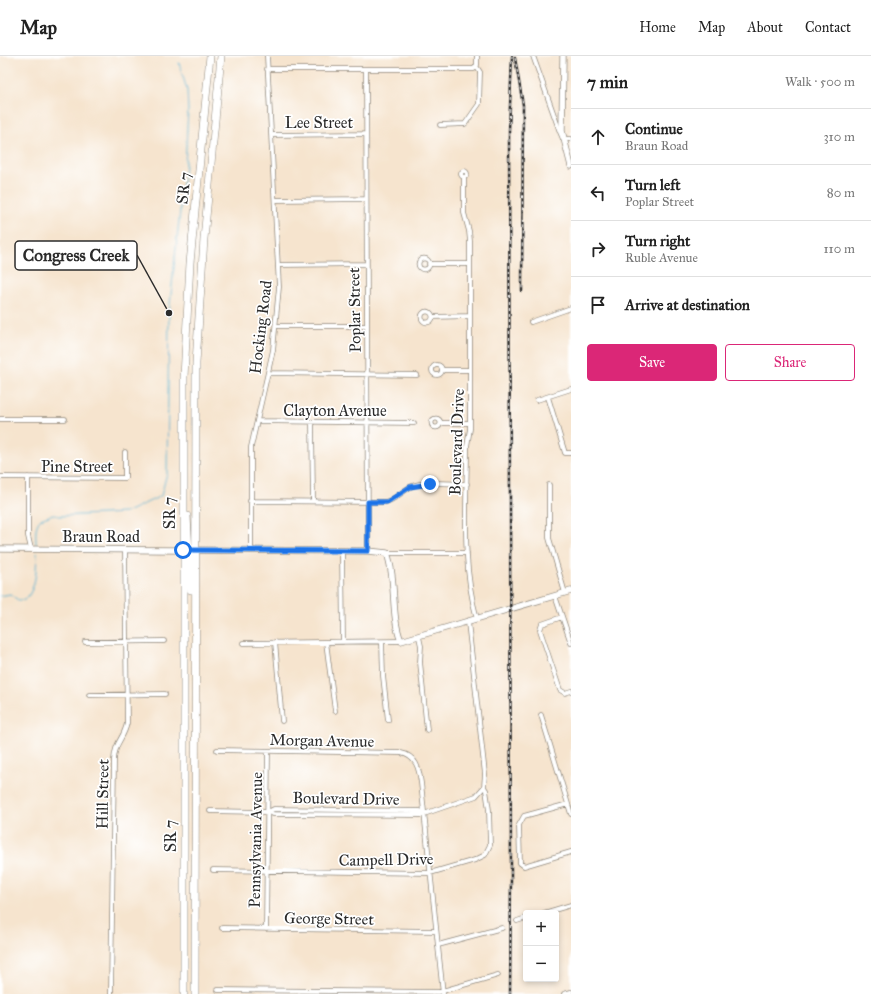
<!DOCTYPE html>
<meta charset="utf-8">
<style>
:root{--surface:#fff;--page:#f2f2f2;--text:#222;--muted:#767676;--line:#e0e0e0;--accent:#db2777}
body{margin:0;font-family:"IM FELL Great Primer",serif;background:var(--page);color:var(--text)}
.controls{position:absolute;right:12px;bottom:12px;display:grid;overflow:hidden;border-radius:4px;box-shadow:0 2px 6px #0003}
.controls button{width:36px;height:36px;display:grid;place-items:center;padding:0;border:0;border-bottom:1px solid var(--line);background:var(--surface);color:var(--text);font:20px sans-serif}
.stop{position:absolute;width:12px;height:12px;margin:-9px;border:3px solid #1a73e8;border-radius:50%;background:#fff}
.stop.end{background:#1a73e8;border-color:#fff;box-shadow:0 1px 4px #0008}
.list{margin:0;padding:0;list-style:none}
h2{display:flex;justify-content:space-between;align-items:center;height:52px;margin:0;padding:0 16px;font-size:17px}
h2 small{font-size:13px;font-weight:400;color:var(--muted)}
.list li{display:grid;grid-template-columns:26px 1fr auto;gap:12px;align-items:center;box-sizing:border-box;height:56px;padding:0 16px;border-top:1px solid var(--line)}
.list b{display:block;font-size:15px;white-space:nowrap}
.list p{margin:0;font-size:13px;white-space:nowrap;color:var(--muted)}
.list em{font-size:13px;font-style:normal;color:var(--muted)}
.actions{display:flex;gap:8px;padding:12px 16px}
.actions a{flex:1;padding:9px 0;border:1px solid var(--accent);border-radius:4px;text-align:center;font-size:14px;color:var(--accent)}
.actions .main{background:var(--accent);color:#fff}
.icon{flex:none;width:22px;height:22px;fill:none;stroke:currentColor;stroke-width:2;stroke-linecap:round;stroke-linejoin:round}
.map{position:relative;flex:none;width:571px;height:938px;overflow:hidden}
header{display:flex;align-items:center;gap:24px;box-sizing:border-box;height:56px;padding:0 20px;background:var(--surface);border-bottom:1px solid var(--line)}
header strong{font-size:19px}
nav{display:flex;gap:22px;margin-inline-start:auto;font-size:14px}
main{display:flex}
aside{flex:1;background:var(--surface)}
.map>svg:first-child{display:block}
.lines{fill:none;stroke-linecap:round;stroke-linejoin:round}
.stream{stroke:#54b0d2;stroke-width:1}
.street-casing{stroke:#90887c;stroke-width:5.5}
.secondary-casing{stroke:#90887c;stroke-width:7}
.highway-casing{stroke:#90887c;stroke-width:8}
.street{stroke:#fff;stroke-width:4}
.secondary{stroke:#fff;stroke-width:5.5}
.highway{stroke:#fff;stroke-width:7}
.rail-casing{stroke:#2b2b2b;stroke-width:2.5}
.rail{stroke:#fff;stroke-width:1;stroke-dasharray:3;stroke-linecap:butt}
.route{stroke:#1a73e8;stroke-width:5}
.labels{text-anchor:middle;stroke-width:3.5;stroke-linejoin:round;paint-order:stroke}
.street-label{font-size:16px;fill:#2b2b2b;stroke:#fff}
.leader{fill:none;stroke:#2b2b2b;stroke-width:1.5}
.callout-dot{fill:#2b2b2b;stroke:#fff;stroke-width:1.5}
.callout{fill:#fff;stroke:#2b2b2b;stroke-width:1.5}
.callout-label{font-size:17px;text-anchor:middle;font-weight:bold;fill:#2b2b2b}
</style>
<header>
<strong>Map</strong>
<nav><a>Home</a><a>Map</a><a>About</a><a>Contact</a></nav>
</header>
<main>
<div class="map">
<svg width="571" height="938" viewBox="0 0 571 938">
<rect width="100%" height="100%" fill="#fff"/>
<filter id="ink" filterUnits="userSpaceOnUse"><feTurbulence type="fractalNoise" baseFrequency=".025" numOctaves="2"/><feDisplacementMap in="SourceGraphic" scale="8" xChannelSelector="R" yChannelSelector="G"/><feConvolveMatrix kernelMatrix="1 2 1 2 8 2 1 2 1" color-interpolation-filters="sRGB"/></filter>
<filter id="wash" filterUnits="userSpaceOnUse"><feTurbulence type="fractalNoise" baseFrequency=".012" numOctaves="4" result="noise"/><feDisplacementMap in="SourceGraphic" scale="16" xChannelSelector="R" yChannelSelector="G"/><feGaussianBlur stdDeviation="0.9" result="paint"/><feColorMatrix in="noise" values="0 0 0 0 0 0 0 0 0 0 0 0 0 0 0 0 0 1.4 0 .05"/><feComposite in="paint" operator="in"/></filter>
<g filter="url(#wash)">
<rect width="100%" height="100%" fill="#f6e4ce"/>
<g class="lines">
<path class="stream" d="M 36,488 C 36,481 34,469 41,463 C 44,461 49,461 52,458 L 59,460 L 125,457 L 161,440 L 167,417 L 169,257 L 185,109 L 188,54 L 187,34 L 179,7
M 0,540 L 10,538 L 18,544 L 25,544 C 37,532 36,513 37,497"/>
</g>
</g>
<g filter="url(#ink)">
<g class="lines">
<defs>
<path id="street" d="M 533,0 L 560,76 L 563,83 L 571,83
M 267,13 L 474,13 L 477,9 L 477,0
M 366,13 L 368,495
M 440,69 L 465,68 L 479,48 L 480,16 L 476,10
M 271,79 L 366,78
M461 118a3 3 0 1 1 6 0a3 3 0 1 1-6 0Z
M 464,121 L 464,157 L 469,175 L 470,185 L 470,373 L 467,390 C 467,447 461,507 477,563
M 275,144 L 366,143
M418.5 208a5.5 5.5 0 1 1 11 0a5.5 5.5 0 1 1-11 0Z
M 429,208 L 470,208
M 279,209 L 366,208
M421.5 261a5.5 5.5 0 1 1 11 0a5.5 5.5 0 1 1-11 0Z
M 433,261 L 470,260
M 531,266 L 571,252
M 276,270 L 367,270
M432 314a5 5 0 1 1 10 0a5 5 0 1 1-10 0Z
M 442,314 L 470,314
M 268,317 L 417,319
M 548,341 L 565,397 L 571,397
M 537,344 L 571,333
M431.5 367a4.5 4.5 0 1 1 9 0a4.5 4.5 0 1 1-9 0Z
M 0,363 L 65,363
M 257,365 L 414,367
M 312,366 L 313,445
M 441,367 L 470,367
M 0,421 L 125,422 L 125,396
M 28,421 L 28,480 L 31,493
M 549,429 L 549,482 L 565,537
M 250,445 L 385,446 C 396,444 401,436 410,431 C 425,424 449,428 467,428
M 251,495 L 251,391 L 273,294 L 279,231 L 267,0
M 342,495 L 343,586
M 387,497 L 467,497
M 555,540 L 571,587
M 562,561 L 542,568 L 540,574 L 560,634 L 565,637 L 571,635
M 419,581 L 421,590 L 420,606 L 427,674
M 85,586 L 164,585
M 275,586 L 282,665
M 326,586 L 335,655
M 382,586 L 383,620 L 388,664
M 243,587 L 401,585
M 89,639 L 165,638
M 541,659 L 571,758
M 217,694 L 401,697 C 416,700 419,712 421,727 L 443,938
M 568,748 L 524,760 L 519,769 L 520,807 L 524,810 L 571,796
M 210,755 L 268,756 L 273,758 L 421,759 L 476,740 L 484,731 L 485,718 L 468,566
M 268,756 L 274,753 L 420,755 L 423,757
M 213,814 L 430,817 L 475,804 L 485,799 L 490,789 L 489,754 L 486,734 L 484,731
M 544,857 L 571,849
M 517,865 L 526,862
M 222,872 L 436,875
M 266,873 L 268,695
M 438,889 L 502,872
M 218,934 L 439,936 L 498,919
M 111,938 L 114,704 C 115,685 124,683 127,667 L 125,494
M 564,938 L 571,936"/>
<path id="secondary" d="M 563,0 L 562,75 L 571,110
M 0,493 L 368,495 L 387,497 C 397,525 390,557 401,585 L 571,535"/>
<path id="highway" d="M 187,460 L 191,534
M 184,938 L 184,321 L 190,207 L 210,0
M 195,938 L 196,307 L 204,183 L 221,0"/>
</defs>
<use href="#street" class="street-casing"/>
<use href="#secondary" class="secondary-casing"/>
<use href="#highway" class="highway-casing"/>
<use href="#street" class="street"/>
<use href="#secondary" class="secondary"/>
<use href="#highway" class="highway"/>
<defs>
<path id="rail" d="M 515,2 L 523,49 L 522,235
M 510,938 L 511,821 L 509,74 L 512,0"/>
</defs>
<use href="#rail" class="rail-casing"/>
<use href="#rail" class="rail"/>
</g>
</g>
<g class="lines" filter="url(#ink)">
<path class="route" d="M 183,494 L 368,495 L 368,446 L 387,446 L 410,431 L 430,428"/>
</g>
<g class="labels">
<g class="street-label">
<text x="319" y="72">Lee Street</text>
<text transform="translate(183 132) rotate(-84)" y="6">SR 7</text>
<text transform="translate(354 254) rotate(-91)" y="6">Poplar Street</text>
<text transform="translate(260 271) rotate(-83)" y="6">Hocking Road</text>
<text x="335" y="360">Clayton Avenue</text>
<text transform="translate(456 386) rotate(-88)" y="6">Boulevard Drive</text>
<text x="77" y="416">Pine Street</text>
<text transform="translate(169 457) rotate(-90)" y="6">SR 7</text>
<text x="101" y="486">Braun Road</text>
<text transform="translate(322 684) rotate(1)" y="6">Morgan Avenue</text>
<text transform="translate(102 738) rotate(-89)" y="6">Hill Street</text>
<text transform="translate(346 742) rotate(1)" y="6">Boulevard Drive</text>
<text transform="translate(170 780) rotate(-90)" y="6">SR 7</text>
<text transform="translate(255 784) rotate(-89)" y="6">Pennsylvania Avenue</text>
<text transform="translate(386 803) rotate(-1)" y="6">Campell Drive</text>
<text transform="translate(329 862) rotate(1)" y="6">George Street</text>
</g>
</g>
<path class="leader" d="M169 257L137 199"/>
<circle class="callout-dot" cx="169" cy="257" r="4"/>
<rect class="callout" x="15" y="185" width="122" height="29" rx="4"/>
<g class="callout-label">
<text x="76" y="205">Congress Creek</text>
</g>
</svg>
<div class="controls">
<button>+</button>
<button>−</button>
</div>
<div class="stop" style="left:183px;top:494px"></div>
<div class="stop end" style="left:430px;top:428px"></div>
</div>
<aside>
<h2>7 min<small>Walk · 500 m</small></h2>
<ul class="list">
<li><svg class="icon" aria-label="ahead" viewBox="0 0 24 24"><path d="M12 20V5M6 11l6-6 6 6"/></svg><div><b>Continue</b><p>Braun Road</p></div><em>310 m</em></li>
<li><svg class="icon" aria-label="left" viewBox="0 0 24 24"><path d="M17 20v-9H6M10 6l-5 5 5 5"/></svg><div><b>Turn left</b><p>Poplar Street</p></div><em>80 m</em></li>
<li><svg class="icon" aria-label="right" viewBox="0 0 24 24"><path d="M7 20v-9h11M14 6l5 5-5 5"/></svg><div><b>Turn right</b><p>Ruble Avenue</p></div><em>110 m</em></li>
<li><svg class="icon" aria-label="arrive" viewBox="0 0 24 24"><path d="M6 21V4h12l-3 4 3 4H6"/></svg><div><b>Arrive at destination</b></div></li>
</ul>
<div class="actions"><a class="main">Save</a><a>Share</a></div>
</aside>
</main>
